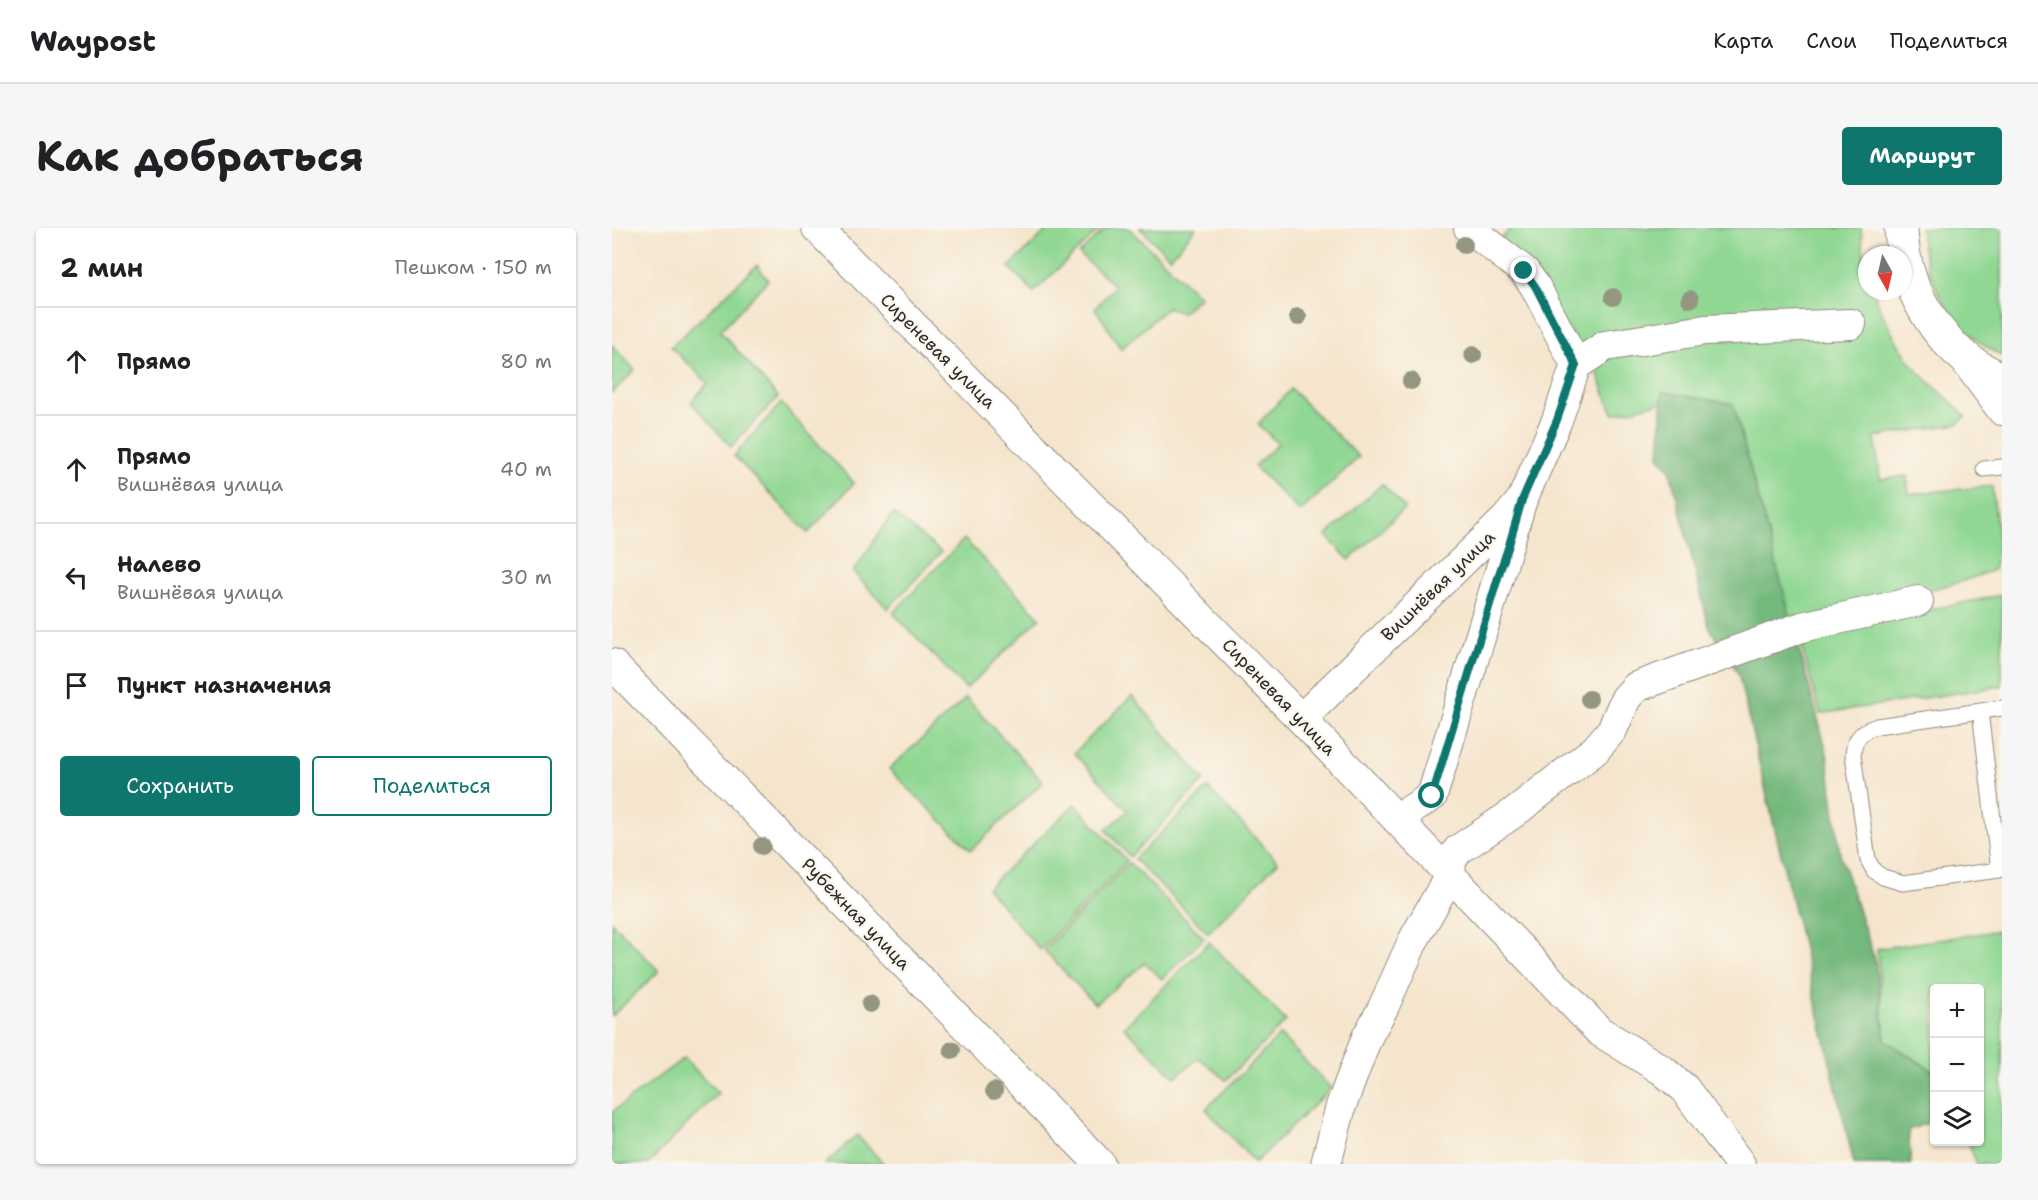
<!DOCTYPE html>
<html lang="ru">
<meta charset="utf-8">
<style>
:root{--surface:#fff;--page:#f6f6f6;--text:#202124;--muted:#757577;--line:#e0e0e0;--accent:#0f766e}
body{margin:0;font-family:"Shantell Sans",sans-serif;background:var(--page);color:var(--text)}
.controls{position:absolute;right:18px;bottom:18px;display:grid;overflow:hidden;border-radius:6px;box-shadow:0 2px 4px #0004}
.controls button{width:54px;height:54px;display:grid;place-items:center;padding:0;border:0;border-bottom:2px solid var(--line);background:var(--surface);color:var(--text);font:30px sans-serif}
.compass{position:absolute;left:1246px;top:18px;width:54px;height:54px;border-radius:50%;background:var(--surface);box-shadow:0 2px 4px #0004;rotate:172deg}
.stop{position:absolute;width:18px;height:18px;margin:-14px;border:4px solid #0f766e;border-radius:50%;background:#fff}
.stop.end{background:#0f766e;border-color:#fff;box-shadow:0 2px 6px #0008}
.list{margin:0;padding:0;list-style:none}
h2{display:flex;justify-content:space-between;align-items:center;height:78px;margin:0;padding:0 24px;font-size:26px}
h2 small{font-size:20px;font-weight:400;color:var(--muted)}
.list li{display:grid;grid-template-columns:39px 1fr auto;gap:18px;align-items:center;box-sizing:border-box;height:108px;padding:0 24px;border-top:2px solid var(--line)}
.list b{display:block;font-size:22px;white-space:nowrap}
.list p{margin:0;font-size:20px;white-space:nowrap;color:var(--muted)}
.list em{font-size:20px;font-style:normal;color:var(--muted)}
.actions{display:flex;gap:12px;padding:18px 24px}
.actions a{flex:1;padding:14px 0;border:2px solid var(--accent);border-radius:6px;text-align:center;font-size:21px;color:var(--accent)}
.actions .main{background:var(--accent);color:#fff}
.icon{flex:none;width:33px;height:33px;fill:none;stroke:currentColor;stroke-width:2;stroke-linecap:round;stroke-linejoin:round}
.map{position:relative;flex:none;width:1390px;height:936px;overflow:hidden;border-radius:6px}
header{display:flex;align-items:center;gap:36px;box-sizing:border-box;height:84px;padding:0 30px;background:var(--surface);border-bottom:2px solid var(--line)}
header strong{font-size:28px}
nav{display:flex;gap:33px;margin-inline-start:auto;font-size:21px}
.intro{display:flex;align-items:center;justify-content:space-between;box-sizing:border-box;height:144px;padding:0 36px}
h1{margin:0;font-size:42px}
.button{padding:15px 27px;border-radius:6px;background:var(--accent);color:#fff;font-size:21px;font-weight:700}
main{display:flex;gap:36px;padding:0 36px}
aside{flex:1;background:var(--surface);border-radius:6px;box-shadow:0 2px 4px #0004}
.map>svg:first-child{display:block}
.green{fill:#8fd792;stroke:#5d815e;stroke-width:1.5}
.forest{fill:#73b87c;stroke:#4f7254;stroke-width:1.5}
.lines{fill:none;stroke-linecap:round;stroke-linejoin:round}
.lane-casing{stroke:#90887c;stroke-width:17}
.street-casing{stroke:#90887c;stroke-width:32}
.secondary-casing{stroke:#90887c;stroke-width:35}
.lane{stroke:#fff;stroke-width:15}
.street{stroke:#fff;stroke-width:30}
.secondary{stroke:#fff;stroke-width:33}
.tree{fill:#949682}
.route{stroke:#0f766e;stroke-width:8}
.labels{text-anchor:middle;stroke-width:4.5;stroke-linejoin:round;paint-order:stroke}
.street-label{font-size:18px;fill:#2b2b2b;stroke:#fbf7ec}
</style>
<header>
<strong>Waypost</strong>
<nav><a>Карта</a><a>Слои</a><a>Поделиться</a></nav>
</header>
<div class="intro"><h1>Как добраться</h1><a class="button">Маршрут</a></div>
<main>
<aside>
<h2>2 мин<small>Пешком · 150 m</small></h2>
<ul class="list">
<li><svg class="icon" aria-label="ahead" viewBox="0 0 24 24"><path d="M12 20V5M6 11l6-6 6 6"/></svg><div><b>Прямо</b></div><em>80 m</em></li>
<li><svg class="icon" aria-label="ahead" viewBox="0 0 24 24"><path d="M12 20V5M6 11l6-6 6 6"/></svg><div><b>Прямо</b><p>Вишнёвая улица</p></div><em>40 m</em></li>
<li><svg class="icon" aria-label="left" viewBox="0 0 24 24"><path d="M17 20v-9H6M10 6l-5 5 5 5"/></svg><div><b>Налево</b><p>Вишнёвая улица</p></div><em>30 m</em></li>
<li><svg class="icon" aria-label="arrive" viewBox="0 0 24 24"><path d="M6 21V4h12l-3 4 3 4H6"/></svg><div><b>Пункт назначения</b></div></li>
</ul>
<div class="actions"><a class="main">Сохранить</a><a>Поделиться</a></div>
</aside>
<div class="map">
<svg width="1390" height="936" viewBox="0 0 1390 936">
<rect width="100%" height="100%" fill="#fbf7ec"/>
<filter id="ink" filterUnits="userSpaceOnUse"><feTurbulence type="fractalNoise" baseFrequency=".0167" numOctaves="2"/><feDisplacementMap in="SourceGraphic" scale="12" xChannelSelector="R" yChannelSelector="G"/><feConvolveMatrix kernelMatrix="1 2 1 2 8 2 1 2 1" color-interpolation-filters="sRGB"/></filter>
<filter id="wash" filterUnits="userSpaceOnUse"><feTurbulence type="fractalNoise" baseFrequency=".008" numOctaves="4" result="noise"/><feDisplacementMap in="SourceGraphic" scale="24" xChannelSelector="R" yChannelSelector="G"/><feGaussianBlur stdDeviation="1.35" result="paint"/><feColorMatrix in="noise" values="0 0 0 0 0 0 0 0 0 0 0 0 0 0 0 0 0 1.4 0 .05"/><feComposite in="paint" operator="in"/></filter>
<g filter="url(#wash)">
<rect width="100%" height="100%" fill="#f5e5cd"/>
<path class="green" d="M 437,0 L 489,0 L 422,64 L 397,39 Z
M 494,0 L 517,0 L 588,69 L 569,85 L 556,79 L 509,121 L 483,80 L 503,58 L 467,26 Z
M 528,0 L 584,0 L 558,30 Z
M 899,0 L 1249,0 C 1250,21 1255,42 1255,63 L 1261,63 C 1272,91 1286,121 1307,144 C 1322,160 1340,172 1354,189 L 1345,196 L 1263,209 L 1268,251 L 1295,248 L 1297,266 L 1380,258 L 1387,316 L 1381,342 C 1340,359 1306,364 1263,373 C 1236,380 1209,387 1181,393 L 1051,174 L 1002,186 C 992,170 990,151 981,135 L 888,12 Z
M 1308,0 L 1390,0 L 1390,128 C 1340,102 1313,55 1308,0 Z
M 145,37 L 156,52 L 108,103 L 166,169 L 119,219 L 79,174 L 96,155 L 59,119 Z
M 0,117 L 23,142 L 0,165 Z
M 679,161 L 747,229 L 688,284 L 642,238 L 666,216 L 646,196 Z
M 169,175 L 242,255 L 196,305 L 122,228 Z
M 770,256 L 793,280 L 737,332 L 714,308 Z
M 281,285 L 329,324 L 276,381 L 241,344 Z
M 352,311 L 428,390 L 354,461 L 281,385 Z
M 1390,367 L 1390,458 L 1208,486 L 1187,408 Z
M 520,468 L 592,552 L 518,629 L 494,602 L 516,583 L 462,525 Z
M 354,470 L 431,554 L 359,622 L 277,541 Z
M 596,560 L 666,634 L 596,705 L 522,631 Z
M 463,576 L 515,633 L 428,722 L 375,660 Z
M 517,635 L 592,710 L 550,751 L 533,735 L 483,776 L 432,722 Z
M 0,694 L 47,743 L 0,788 Z
M 1390,702 L 1390,936 L 1365,936 L 1356,914 L 1368,914 L 1368,760 L 1322,760 L 1322,844 L 1273,812 L 1265,721 Z
M 597,714 L 674,793 L 614,852 L 587,830 L 563,849 L 512,799 Z
M 668,807 L 719,860 L 643,935 L 594,881 Z
M 72,830 L 106,865 L 36,936 L 0,936 L 0,884 Z
M 245,907 L 272,936 L 213,936 Z"/>
<path class="forest" d="M 1051,164 L 1121,176 L 1215,525 L 1228,626 L 1263,733 L 1273,812 L 1322,844 L 1322,893 L 1296,902 L 1299,936 L 1242,936 L 1126,445 L 1097,399 L 1058,242 L 1047,228 Z"/>
</g>
<g filter="url(#ink)">
<g class="lines">
<defs>
<path id="lane" d="M 1372,241 L 1390,239
M 1368,483 L 1387,642 L 1291,655 L 1271,649 L 1262,643 L 1256,632 L 1241,527 C 1242,511 1249,503 1265,498 L 1390,480"/>
<path id="street" d="M 205,0 L 689,491 L 987,803 L 1050,842 L 1072,860 L 1128,936
M 1351,129 L 1390,182
M 964,137 L 993,118 L 1093,102 L 1239,96
M 0,436 L 488,936
M 689,491 L 894,291 L 910,272 L 945,192 L 964,137 L 923,58 L 912,43 L 857,0
M 785,591 L 820,568 L 908,278
M 714,936 L 729,878 L 755,809 L 771,780 L 801,713 L 838,647 L 839,633 L 846,622 L 900,586 L 983,522 L 1000,502 L 1014,470 L 1024,459 L 1190,399 L 1306,373"/>
<path id="secondary" d="M 1289,0 C 1291,63 1330,127 1390,151"/>
</defs>
<use href="#lane" class="lane-casing"/>
<use href="#street" class="street-casing"/>
<use href="#secondary" class="secondary-casing"/>
<use href="#lane" class="lane"/>
<use href="#street" class="street"/>
<use href="#secondary" class="secondary"/>
</g>
<g class="tree">
<circle cx="852" cy="17" r="9"/>
<circle cx="1001" cy="69" r="9"/>
<circle cx="1078" cy="71" r="9"/>
<circle cx="686" cy="89" r="9"/>
<circle cx="861" cy="127" r="9"/>
<circle cx="799" cy="153" r="9"/>
<circle cx="977" cy="471" r="9"/>
<circle cx="150" cy="618" r="9"/>
<circle cx="258" cy="776" r="9"/>
<circle cx="340" cy="822" r="9"/>
<circle cx="382" cy="863" r="9"/>
</g>
</g>
<g class="lines" filter="url(#ink)">
<path class="route" d="M 820,568 L 888,343 L 897,317 L 910,272 L 945,192 L 964,137 L 923,58 L 912,43"/>
</g>
<g class="labels">
<g class="street-label">
<text transform="translate(326 123) rotate(45)" y="6">Сиреневая улица</text>
<text transform="translate(826 358) rotate(-44)" y="6">Вишнёвая улица</text>
<text transform="translate(667 469) rotate(46)" y="6">Сиреневая улица</text>
<text transform="translate(244 686) rotate(46)" y="6">Рубежная улица</text>
</g>
</g>
</svg>
<div class="controls">
<button>+</button>
<button>−</button>
<button><svg class="icon" aria-label="layers" viewBox="0 0 24 24"><path d="M12 4l9 5-9 5-9-5zM3 14l9 5 9-5"/></svg></button>
</div>
<svg class="compass" viewBox="-18 -18 36 36"><path d="M0-13l5 13h-10z" fill="#e53935"/><path d="M0 13l5-13h-10z" fill="#757577"/></svg>
<div class="stop" style="left:820px;top:568px"></div>
<div class="stop end" style="left:912px;top:43px"></div>
</div>
</main>
